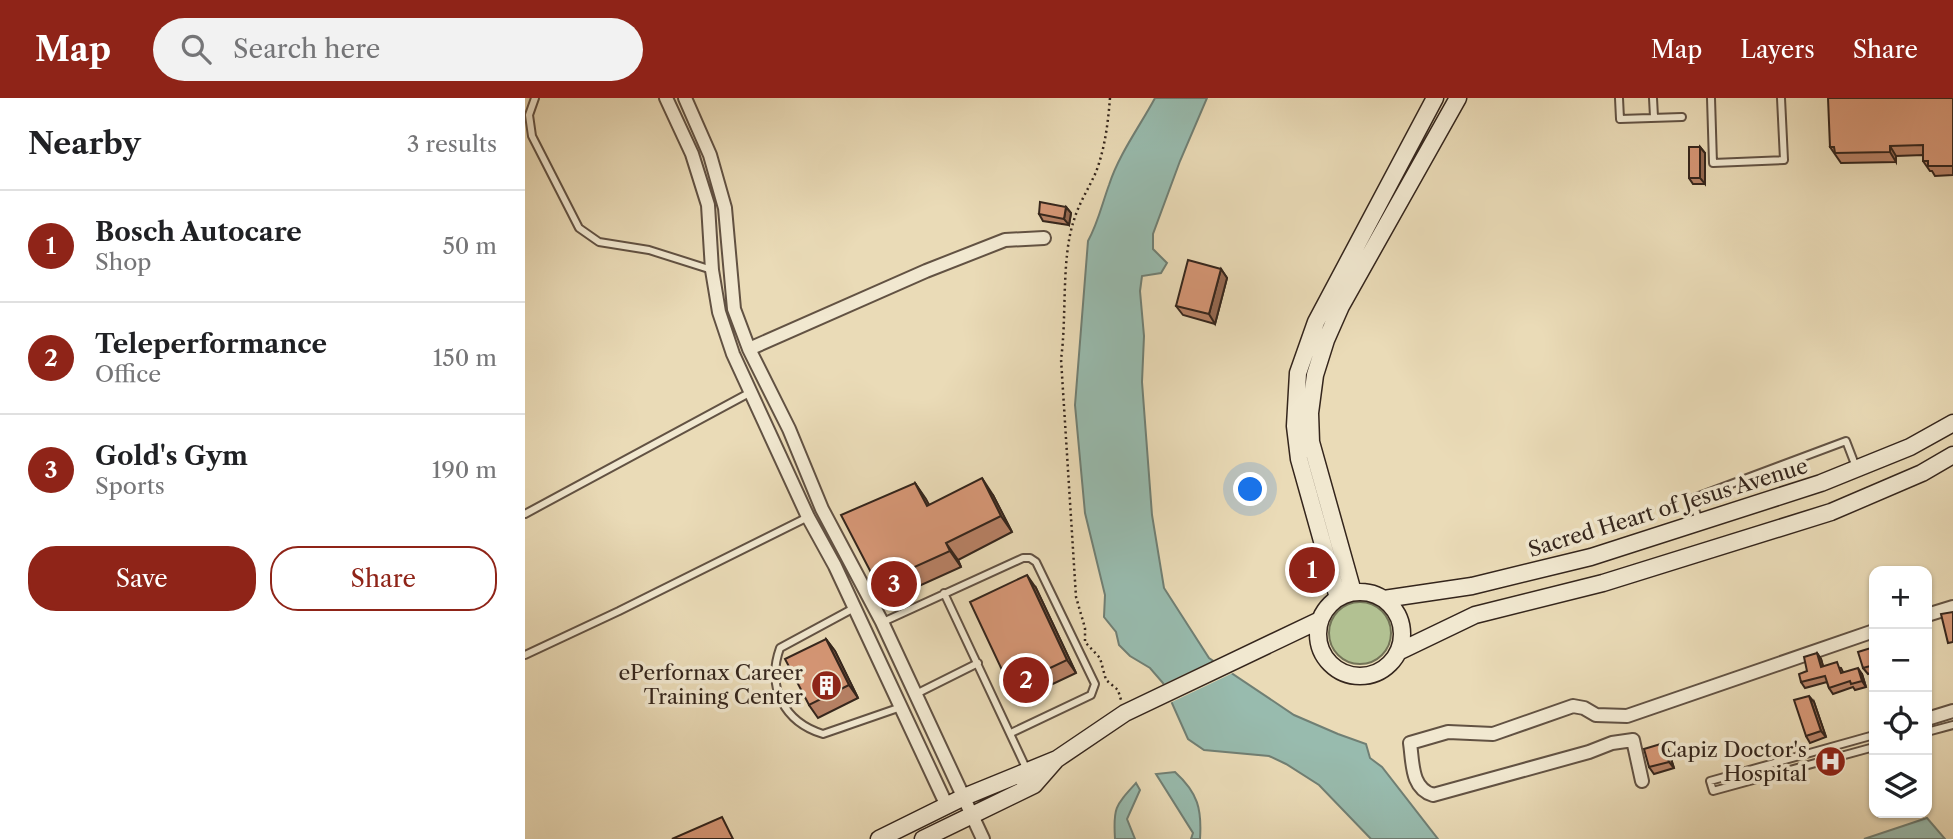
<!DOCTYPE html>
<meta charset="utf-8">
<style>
:root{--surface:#fff;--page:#f2f2f2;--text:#202124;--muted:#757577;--line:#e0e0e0;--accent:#8f2418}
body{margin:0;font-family:"Libre Caslon Text",serif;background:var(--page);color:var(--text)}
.controls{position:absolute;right:21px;bottom:21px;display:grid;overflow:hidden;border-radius:14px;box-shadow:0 2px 5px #0004}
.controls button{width:63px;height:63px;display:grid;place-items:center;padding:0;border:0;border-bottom:2px solid var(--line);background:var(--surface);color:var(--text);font:35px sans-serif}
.you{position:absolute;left:726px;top:392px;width:24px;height:24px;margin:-18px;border:5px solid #fff;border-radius:50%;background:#1a73e8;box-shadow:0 0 0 10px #1a73e833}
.badge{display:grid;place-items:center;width:46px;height:46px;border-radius:50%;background:var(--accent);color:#fff;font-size:23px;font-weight:700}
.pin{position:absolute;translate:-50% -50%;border:4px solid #fff;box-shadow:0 2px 7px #0006}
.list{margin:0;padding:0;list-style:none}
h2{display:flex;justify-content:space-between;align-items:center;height:91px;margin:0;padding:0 28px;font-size:30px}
h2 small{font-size:23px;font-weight:400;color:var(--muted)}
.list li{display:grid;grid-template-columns:46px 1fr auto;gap:21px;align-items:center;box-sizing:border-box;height:112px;padding:0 28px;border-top:2px solid var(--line)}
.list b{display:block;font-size:26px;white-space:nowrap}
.list p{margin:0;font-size:23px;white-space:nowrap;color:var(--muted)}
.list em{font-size:23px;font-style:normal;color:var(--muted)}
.actions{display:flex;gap:14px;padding:21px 28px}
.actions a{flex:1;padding:16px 0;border:2px solid var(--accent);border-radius:28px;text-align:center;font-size:24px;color:var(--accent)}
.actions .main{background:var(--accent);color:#fff}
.icon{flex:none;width:38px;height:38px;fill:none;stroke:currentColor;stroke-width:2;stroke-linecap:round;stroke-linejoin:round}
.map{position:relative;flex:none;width:1428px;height:741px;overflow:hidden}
header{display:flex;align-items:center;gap:42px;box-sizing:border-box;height:98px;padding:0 35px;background:var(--accent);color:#fff}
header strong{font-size:33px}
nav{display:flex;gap:38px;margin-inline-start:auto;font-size:24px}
.search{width:490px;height:63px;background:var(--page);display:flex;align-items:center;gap:18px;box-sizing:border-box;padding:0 24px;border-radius:38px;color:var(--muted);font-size:26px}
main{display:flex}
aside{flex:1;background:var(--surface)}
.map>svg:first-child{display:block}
.green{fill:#b2c192;stroke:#737357;stroke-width:2}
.water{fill:#98bbae;stroke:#707f74;stroke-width:2}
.pier{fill:#eadbb7}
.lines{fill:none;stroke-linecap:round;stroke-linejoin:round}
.lane-casing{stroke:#625243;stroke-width:10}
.street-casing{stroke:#625243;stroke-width:16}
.secondary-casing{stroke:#34251c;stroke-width:19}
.path{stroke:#34251c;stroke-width:2.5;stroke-dasharray:2 3.5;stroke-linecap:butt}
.lane{stroke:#f1e8d0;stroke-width:6}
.street{stroke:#f1e8d0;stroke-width:12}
.secondary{stroke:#f1e8d0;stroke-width:16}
.wall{fill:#b78165;stroke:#34251c;stroke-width:2}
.shaded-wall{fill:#956952;stroke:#34251c;stroke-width:2}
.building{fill:#d59675;stroke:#34251c;stroke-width:2}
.labels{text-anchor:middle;stroke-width:7;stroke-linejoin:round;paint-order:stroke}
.street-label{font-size:21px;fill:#34251c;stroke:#f1e8d0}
.poi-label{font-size:21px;fill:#34251c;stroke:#f1e8d0;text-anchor:end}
</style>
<header>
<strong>Map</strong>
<div class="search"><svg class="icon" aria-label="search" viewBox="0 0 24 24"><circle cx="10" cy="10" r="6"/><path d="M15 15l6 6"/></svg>Search here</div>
<nav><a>Map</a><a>Layers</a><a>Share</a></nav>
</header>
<main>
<aside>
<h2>Nearby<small>3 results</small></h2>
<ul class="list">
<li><span class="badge">1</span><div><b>Bosch Autocare</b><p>Shop</p></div><em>50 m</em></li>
<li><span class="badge">2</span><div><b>Teleperformance</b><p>Office</p></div><em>150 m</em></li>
<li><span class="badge">3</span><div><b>Gold's Gym</b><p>Sports</p></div><em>190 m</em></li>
</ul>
<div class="actions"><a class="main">Save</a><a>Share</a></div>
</aside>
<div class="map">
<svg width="1428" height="741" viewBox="0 0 1428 741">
<rect width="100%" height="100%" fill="#eadbb7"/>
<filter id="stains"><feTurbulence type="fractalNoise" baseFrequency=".00286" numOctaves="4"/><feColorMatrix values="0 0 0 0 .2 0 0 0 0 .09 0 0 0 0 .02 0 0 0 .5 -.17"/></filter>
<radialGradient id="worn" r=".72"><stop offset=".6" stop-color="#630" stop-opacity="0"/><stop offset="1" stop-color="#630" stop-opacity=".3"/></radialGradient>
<path class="green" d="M804 535a31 31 0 1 1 62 0a31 31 0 1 1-62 0Z"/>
<path class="water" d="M 630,0 L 682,0 L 655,63 L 628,136 L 628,151 L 642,165 L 636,175 L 617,178 L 615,193 L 619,238 L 617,284 L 627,417 L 639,490 L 684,560 L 769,617 L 813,636 L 841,646 L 845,660 L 857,669 L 913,741 L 846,741 L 794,687 L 761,666 L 744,658 L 679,652 L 663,641 L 638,585 L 625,570 L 605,558 L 594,547 L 591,534 L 579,519 L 580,497 L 560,415 L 550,307 L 563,143 C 573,125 577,106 584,87 C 594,56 615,28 630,0 Z
M 650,674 C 673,695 677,711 675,741 L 666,741 L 668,735 L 631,676 Z
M 611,685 L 615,692 L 602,721 L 610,741 L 590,741 C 588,710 590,708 611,685 Z
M 1402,720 L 1420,741 L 1339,741 Z"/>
<path class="pier" d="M 692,561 L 710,574 L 645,605 L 637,587 Z"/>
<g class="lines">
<defs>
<path id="lane" d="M 10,0 L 4,17 L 7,38 L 54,130 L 74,144 L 124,152 L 187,172
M 1094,0 L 1095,21 L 1157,19
M 1128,0 L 1129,19
M 1186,0 L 1188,65 L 1259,62 L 1256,0
M 0,416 L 226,294
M 1174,422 L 1166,401 L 1321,343 L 1331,369
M 419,495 L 502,672
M 329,510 L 255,550 C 241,589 259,624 298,636 L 376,609
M 358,524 L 498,460 L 505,460 L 511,464 L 570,586 L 566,597 L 486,635
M 0,557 L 94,513 L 283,419
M 391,596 L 453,565
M 1402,634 L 1428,627
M 1349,637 L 1185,683 L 1188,693 L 1349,649"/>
<path id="street" d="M 141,0 L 167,56 L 183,107 L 187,172 L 194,214 L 208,256 L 283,419 L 310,468 L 422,708
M 160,0 L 185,57 L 200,110 L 209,211 L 224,251 L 264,331 L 297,411 L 357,524 L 458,741
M 224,251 L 401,173 L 480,142 L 519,140
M 1402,517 L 1428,509
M 1402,621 L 1428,613
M 1117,683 L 1108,642 L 1087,645 L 1064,654 L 908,697 C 886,690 888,666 885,645 L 923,634 L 968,636 L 1048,608 L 1059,610 L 1071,617 L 1102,618 L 1349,533"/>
<path id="secondary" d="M793 536a42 42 0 1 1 84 0a42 42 0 1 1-84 0Z
M 828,494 L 786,344 L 785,315 L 790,277 L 801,242 L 816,208 L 933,0
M 813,500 L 774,361 L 770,328 L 773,275 L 791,224 L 910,0
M 859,501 L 947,488 L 1066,459 L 1296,385 L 1385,349 L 1428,325
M 873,554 L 950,517 L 1078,485 L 1306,414 L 1397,375 L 1428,357
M 354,741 L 439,699 L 532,661 L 600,615 L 795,522
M 398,741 L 509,687 L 530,663"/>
</defs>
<use href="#lane" class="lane-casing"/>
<use href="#street" class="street-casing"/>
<use href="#secondary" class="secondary-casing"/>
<path class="path" d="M 585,0 C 583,25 580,50 571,74 C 564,90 554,105 549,122 C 536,160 542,219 536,261 L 551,499 L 560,530 L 560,544 L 575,560 L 581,582 L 593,592 L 596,602"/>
<use href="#lane" class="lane"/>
<use href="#street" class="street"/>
<use href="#secondary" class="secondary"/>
</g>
<path class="wall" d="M 1428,0 L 1428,77 L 1410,78 L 1407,73 L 1405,73 L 1398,63 L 1398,57 L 1371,58 L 1371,64 L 1316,65 L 1305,49 Z
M 1175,49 L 1180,55 L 1180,86 L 1168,86 L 1164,80 Z
M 541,109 L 546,115 L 544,127 L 518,123 L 514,116 Z
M 696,171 L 702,180 L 690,226 L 658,217 L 651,208 Z
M 390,385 L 404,407 L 468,397 L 487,434 L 433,462 L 436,469 L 363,502 L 352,486 Z
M 511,490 L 551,575 L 494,602 L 485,589 Z
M 301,541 L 310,553 L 333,600 L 293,620 L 284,607 Z
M 1349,549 L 1349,574 L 1343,576 L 1338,570 Z
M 1292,555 L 1296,561 L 1298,568 L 1316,570 L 1318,574 L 1337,576 L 1341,589 L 1330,592 L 1328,589 L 1308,596 L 1304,590 L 1302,584 L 1280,590 L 1276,584 Z
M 1289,604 L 1301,639 L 1285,645 L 1281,638 Z
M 1139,645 L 1143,652 L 1149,670 L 1129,676 L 1124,669 Z"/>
<path class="shaded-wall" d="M 1365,48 L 1371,58 L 1371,64 L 1365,54 Z
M 1175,49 L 1180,55 L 1180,86 L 1175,80 Z
M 541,109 L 546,115 L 544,127 L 539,121 Z
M 696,171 L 702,180 L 690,226 L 684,216 Z
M 457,380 L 468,397 L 487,434 L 476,418 Z
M 390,385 L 401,401 L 413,424 L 402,408 Z
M 421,445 L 433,462 L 436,469 L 425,453 Z
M 502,477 L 511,490 L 551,575 L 542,562 Z
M 301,541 L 310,553 L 333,600 L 324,587 Z
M 1292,555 L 1296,561 L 1300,575 L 1296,569 Z
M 1333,570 L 1337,576 L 1341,589 L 1337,583 Z
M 1284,598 L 1289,604 L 1301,639 L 1296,633 Z
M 1139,645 L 1143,652 L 1149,670 L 1144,664 Z"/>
<path class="building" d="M 1303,0 L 1428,0 L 1428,68 L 1403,68 L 1403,63 L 1398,63 L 1398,47 L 1365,48 L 1365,54 L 1310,55 L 1309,49 L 1305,49 Z
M 1164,49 L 1175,49 L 1175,80 L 1164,80 Z
M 515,104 L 541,109 L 539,121 L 514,116 Z
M 663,162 L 696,171 L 684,216 L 651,208 Z
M 457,380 L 476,418 L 421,445 L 425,453 L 352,486 L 316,417 L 390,385 L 402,408 Z
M 502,477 L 542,562 L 485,589 L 445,504 Z
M 1428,514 L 1428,544 L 1423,545 L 1416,516 Z
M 301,541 L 324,587 L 284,607 L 260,561 Z
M 1349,549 L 1349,567 L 1338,570 L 1333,554 Z
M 1292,555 L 1296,569 L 1312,564 L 1316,575 L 1333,570 L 1337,583 L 1326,586 L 1325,583 L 1304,590 L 1300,578 L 1276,584 L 1274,576 L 1282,573 L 1279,559 Z
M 1284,598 L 1296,633 L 1281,638 L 1269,602 Z
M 1139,645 L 1144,664 L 1124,669 L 1119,651 Z
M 197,719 L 208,741 L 147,741 Z"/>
<defs>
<symbol id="building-disc" viewBox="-11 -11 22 22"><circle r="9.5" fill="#8f2418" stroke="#f1e8d0"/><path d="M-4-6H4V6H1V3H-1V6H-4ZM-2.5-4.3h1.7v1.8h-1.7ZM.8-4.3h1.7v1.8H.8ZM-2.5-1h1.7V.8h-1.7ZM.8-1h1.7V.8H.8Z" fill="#fff"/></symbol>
<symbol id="hospital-disc" viewBox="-11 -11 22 22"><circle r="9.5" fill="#8f2418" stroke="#f1e8d0"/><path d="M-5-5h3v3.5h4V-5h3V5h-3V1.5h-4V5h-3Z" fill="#fff"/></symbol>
</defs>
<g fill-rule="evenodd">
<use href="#building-disc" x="284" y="570" width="35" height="35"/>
<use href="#hospital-disc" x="1288" y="646" width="35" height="35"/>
</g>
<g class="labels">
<g class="street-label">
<text transform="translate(1143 410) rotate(-17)" y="7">Sacred Heart of Jesus Avenue</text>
</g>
<g class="poi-label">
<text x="278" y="582">ePerfornax Career<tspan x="278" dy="24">Training Center</tspan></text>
<text x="1282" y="659">Capiz Doctor's<tspan x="1282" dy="24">Hospital</tspan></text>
</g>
</g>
<rect width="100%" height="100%" filter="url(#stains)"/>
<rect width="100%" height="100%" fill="url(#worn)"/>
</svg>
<div class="controls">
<button>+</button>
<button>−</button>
<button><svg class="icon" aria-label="locate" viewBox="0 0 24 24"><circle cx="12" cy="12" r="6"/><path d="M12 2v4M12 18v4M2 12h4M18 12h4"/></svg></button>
<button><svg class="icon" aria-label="layers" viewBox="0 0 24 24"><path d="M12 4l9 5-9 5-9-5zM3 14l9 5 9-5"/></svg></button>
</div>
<div class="you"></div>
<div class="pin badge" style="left:787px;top:472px">1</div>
<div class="pin badge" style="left:501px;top:582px">2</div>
<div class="pin badge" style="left:369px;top:486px">3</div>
</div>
</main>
